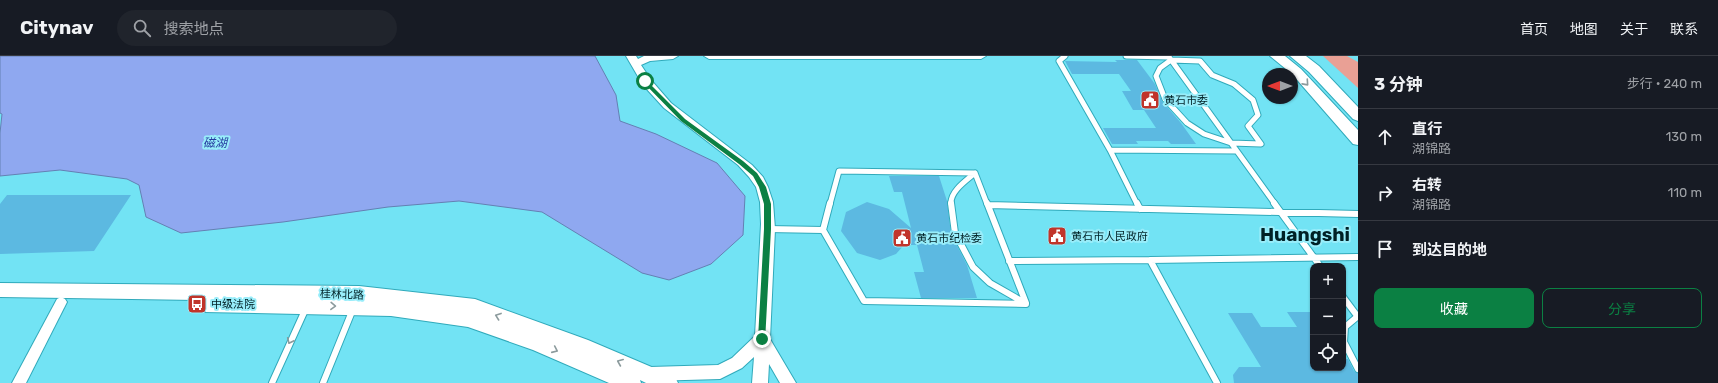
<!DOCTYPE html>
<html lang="zh">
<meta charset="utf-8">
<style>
:root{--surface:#171b24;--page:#20242c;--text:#f1f3f6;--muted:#9ea1a6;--line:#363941;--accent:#0b8043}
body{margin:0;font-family:Rubik,"Noto Sans SC",sans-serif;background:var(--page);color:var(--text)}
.controls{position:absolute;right:12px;bottom:12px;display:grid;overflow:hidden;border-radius:8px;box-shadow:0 1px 3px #0004}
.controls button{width:36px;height:36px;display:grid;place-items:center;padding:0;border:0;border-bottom:1px solid var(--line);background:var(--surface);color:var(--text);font:20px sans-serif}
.compass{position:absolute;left:1262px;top:12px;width:36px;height:36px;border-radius:50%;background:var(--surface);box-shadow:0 1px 3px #0004;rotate:270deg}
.stop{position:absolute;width:12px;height:12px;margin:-9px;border:3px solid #0b8043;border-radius:50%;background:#fff}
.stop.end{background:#0b8043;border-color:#fff;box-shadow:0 1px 4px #0008}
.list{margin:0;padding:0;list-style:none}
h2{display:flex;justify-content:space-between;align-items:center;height:52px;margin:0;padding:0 16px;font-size:17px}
h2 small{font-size:13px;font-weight:400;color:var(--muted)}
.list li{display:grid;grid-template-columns:26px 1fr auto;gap:12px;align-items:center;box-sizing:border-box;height:56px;padding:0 16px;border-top:1px solid var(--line)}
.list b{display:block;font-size:15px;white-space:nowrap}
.list p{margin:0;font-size:13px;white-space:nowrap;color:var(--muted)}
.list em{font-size:13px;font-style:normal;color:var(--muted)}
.actions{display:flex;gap:8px;padding:12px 16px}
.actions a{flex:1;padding:9px 0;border:1px solid var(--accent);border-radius:8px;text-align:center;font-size:14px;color:var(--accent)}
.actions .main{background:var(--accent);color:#fff}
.icon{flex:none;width:22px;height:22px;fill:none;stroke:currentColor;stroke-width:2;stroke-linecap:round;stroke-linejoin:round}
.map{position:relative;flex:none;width:1358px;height:327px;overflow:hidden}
header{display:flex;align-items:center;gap:24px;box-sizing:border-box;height:56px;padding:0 20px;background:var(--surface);border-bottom:1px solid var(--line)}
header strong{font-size:19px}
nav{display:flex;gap:22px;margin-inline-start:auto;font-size:14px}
.search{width:280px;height:36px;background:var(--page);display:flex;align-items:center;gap:10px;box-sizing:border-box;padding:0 14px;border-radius:22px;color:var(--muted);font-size:15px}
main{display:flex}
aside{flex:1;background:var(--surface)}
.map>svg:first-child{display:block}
.green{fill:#e9a095}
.water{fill:#8fa8f0;stroke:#6480b3}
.building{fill:#5cb9e1}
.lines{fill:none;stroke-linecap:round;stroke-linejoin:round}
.service-far1-casing{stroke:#30aabb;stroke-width:7}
.service-casing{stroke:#30aabb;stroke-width:8}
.minor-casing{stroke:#30aabb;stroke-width:2}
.tertiary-casing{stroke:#30aabb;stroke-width:2}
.primary-casing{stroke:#30aabb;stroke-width:2}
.service-far1{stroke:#fff;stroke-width:5}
.service{stroke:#fff;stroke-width:6}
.minor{fill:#fff;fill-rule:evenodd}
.tertiary{fill:#fff;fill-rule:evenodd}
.primary{fill:#fff;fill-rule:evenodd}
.oneway{stroke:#8c9b9d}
.route{fill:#0b8043}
.labels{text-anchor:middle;stroke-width:4;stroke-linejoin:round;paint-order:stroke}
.poi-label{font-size:11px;fill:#002126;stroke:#98edfa;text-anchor:start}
.street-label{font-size:11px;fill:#002126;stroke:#98edfa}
.water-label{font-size:12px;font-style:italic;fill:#253a9f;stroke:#98edfa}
.town-label{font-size:19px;font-weight:bold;fill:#002126;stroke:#98edfa}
</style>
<header>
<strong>Citynav</strong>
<div class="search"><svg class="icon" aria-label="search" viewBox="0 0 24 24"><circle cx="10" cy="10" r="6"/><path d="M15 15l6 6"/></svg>搜索地点</div>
<nav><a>首页</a><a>地图</a><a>关于</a><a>联系</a></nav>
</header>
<main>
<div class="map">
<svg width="1358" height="327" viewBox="0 0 1358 327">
<rect width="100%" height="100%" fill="#72e3f4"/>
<path class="green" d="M 1323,0 L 1347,0 L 1358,6 L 1358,32 Z"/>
<path class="water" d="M 0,0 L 595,0 L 616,39 L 620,65 L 656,78 L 717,107 L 745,140 L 743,179 L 711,208 L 669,224 L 642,217 L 542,156 L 459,145 L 388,151 L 283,166 L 181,177 L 146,161 L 139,129 L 127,123 L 60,114 L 0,120 L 0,77 L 2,58 L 0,57 Z"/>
<path class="building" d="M 1115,4 L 1137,4 L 1155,28 L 1162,45 L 1181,67 L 1196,88 L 1171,88 L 1168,85 L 1136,85 L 1138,88 L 1112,88 L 1103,72 L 1156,72 L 1144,54 L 1133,54 L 1122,35 L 1131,35 L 1119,18 L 1072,18 L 1065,5 L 1117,6 Z
M 889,120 L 939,120 L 947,145 L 951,178 L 967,209 L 977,242 L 921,242 L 914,216 L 924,216 L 917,189 L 904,189 L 896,198 L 880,204 L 857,197 L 841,175 L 846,156 L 867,146 L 889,153 L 911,172 L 902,136 L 894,136 Z
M 7,139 L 131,139 L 94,195 L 0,198 L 0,148 Z
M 1287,256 L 1313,256 L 1313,312 L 1343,312 L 1343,303 L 1348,303 L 1354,315 L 1358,317 L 1358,327 L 1234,327 L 1233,319 L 1239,311 L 1261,311 L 1228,257 L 1252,257 L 1261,271 L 1297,271 Z"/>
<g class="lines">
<defs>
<path id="service-far1" d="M 1065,0 L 1059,5 L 1110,94
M 1126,0 L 1169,1 L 1275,148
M 1171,4 L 1200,5 L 1212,19 L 1234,28 L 1253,44 L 1258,59 L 1248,70 L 1261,88 L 1231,87 L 1204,78 L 1187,67 L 1165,43 L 1156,20 L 1160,12 Z
M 975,117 L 987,148
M 830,148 L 839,115 L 975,117
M 951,148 C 950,135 967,124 975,117
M 1137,148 L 1110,94 L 1236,95"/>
<path id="service" d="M 951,147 L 955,177 L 973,211 L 990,227 L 1025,247
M 987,147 L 1026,247
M 1137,147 L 1140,153
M 1274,147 L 1320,210
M 988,149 L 1358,158
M 768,173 L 823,174 L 864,245 L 1026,248
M 823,174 L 830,147
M 1009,205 L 1150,204
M 1343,241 L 1358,261
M 1358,260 L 1345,271 L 1344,286 L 1358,313
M 272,327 L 306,252
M 323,327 L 353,253
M 1217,327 L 1150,204 L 1358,201"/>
<path id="minor" d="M 61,241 L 65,243 L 67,246 L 26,327 L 12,327 L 57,243 Z"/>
<path id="tertiary" d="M 626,0 L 636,0 L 638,3 L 644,0 L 678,0 L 673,3 L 650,5 L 641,9 L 651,24 L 671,47 L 752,109 L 763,121 L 768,131 L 773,146 L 775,173 L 770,283 L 796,327 L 780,327 L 769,308 L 768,327 L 752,327 L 754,301 L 742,312 L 720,323 L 650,325 L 645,323 L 642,318 L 645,313 L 650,311 L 718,309 L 732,302 L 755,280 L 761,168 L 760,146 L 756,131 L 749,121 L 738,109 L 664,52 L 643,29 Z
M 704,0 L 986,0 L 981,3 L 709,3 Z"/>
<path id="primary" d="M 1270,0 L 1285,0 L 1301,13 L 1358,74 L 1358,89 L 1353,88 L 1292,18 Z
M 1290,0 L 1306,0 L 1319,10 L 1358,51 L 1358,65 L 1353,63 L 1309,16 Z
M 0,227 L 359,230 L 475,243 L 588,284 L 675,321 L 678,327 L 646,327 L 640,324 L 641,327 L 609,327 L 533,294 L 468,271 L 391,260 L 204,256 L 197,253 L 195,248 L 197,244 L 0,241 Z"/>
</defs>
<use href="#service-far1" class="service-far1-casing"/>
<use href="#service" class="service-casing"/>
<use href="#minor" class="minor-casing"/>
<use href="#tertiary" class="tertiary-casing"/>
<use href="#primary" class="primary-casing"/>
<use href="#service-far1" class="service-far1"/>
<use href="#service" class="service"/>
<use href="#minor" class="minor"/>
<use href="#tertiary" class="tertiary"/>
<use href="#primary" class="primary"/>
</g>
<defs><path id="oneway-chevron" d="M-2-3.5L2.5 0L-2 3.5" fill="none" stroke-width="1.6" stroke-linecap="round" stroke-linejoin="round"/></defs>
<g class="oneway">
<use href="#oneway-chevron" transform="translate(1306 27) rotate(48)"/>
<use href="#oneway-chevron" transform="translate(333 250) rotate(2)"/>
<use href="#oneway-chevron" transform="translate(498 260) rotate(-160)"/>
<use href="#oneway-chevron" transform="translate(290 285) rotate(115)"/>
<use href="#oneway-chevron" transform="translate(555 294) rotate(24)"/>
<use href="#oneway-chevron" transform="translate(620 306) rotate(-157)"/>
</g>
<path class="route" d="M 645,23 L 685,63 L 743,105 L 757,117 L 766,131 L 771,148 L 771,173 L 765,286 L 762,287 L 758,283 L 764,173 L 764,148 L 759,131 L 753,120 L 739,108 L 681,65 L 643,26 Z"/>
<defs>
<symbol id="civic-square" viewBox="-11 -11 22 22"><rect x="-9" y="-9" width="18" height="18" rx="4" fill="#c1342a" stroke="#98edfa"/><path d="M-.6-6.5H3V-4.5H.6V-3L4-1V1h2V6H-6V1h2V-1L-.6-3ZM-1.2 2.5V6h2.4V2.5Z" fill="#fff"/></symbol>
<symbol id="bus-square" viewBox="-11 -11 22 22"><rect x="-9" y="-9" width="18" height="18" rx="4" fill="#c1342a" stroke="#98edfa"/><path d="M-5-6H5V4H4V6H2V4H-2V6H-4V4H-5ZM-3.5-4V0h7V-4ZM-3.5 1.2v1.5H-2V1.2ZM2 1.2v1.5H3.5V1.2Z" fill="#fff"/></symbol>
</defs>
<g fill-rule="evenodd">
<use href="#civic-square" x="1139" y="33" width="22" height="22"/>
<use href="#civic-square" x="1046" y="169" width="22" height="22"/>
<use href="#civic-square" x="891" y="171" width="22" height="22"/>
<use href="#bus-square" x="186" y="237" width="22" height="22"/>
</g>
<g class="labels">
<g class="poi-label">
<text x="1164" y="48">黄石市委</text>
<text x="1071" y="184">黄石市人民政府</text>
<text x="916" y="186">黄石市纪检委</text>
<text x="211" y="252">中级法院</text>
</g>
<g class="street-label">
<text transform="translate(342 238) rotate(2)" y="4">桂林北路</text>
</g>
<g class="water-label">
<text x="215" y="91">磁湖</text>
</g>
<g class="town-label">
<text x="1305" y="185">Huangshi</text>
</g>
</g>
</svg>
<div class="controls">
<button>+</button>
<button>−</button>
<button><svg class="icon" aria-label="locate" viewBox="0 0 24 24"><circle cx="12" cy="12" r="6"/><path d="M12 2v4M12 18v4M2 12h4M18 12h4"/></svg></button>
</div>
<svg class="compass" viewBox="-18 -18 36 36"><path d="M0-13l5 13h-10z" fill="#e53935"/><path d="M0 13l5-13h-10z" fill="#9ea1a6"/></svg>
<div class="stop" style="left:645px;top:25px"></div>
<div class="stop end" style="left:762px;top:283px"></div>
</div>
<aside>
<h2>3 分钟<small>步行 · 240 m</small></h2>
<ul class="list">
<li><svg class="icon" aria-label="ahead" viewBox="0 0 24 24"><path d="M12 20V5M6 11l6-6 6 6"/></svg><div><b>直行</b><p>湖锦路</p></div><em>130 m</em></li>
<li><svg class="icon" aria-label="right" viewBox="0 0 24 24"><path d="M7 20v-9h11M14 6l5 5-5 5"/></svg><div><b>右转</b><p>湖锦路</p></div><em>110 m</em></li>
<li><svg class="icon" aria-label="arrive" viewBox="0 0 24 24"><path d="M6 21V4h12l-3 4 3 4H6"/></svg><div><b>到达目的地</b></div></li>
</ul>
<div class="actions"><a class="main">收藏</a><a>分享</a></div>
</aside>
</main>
